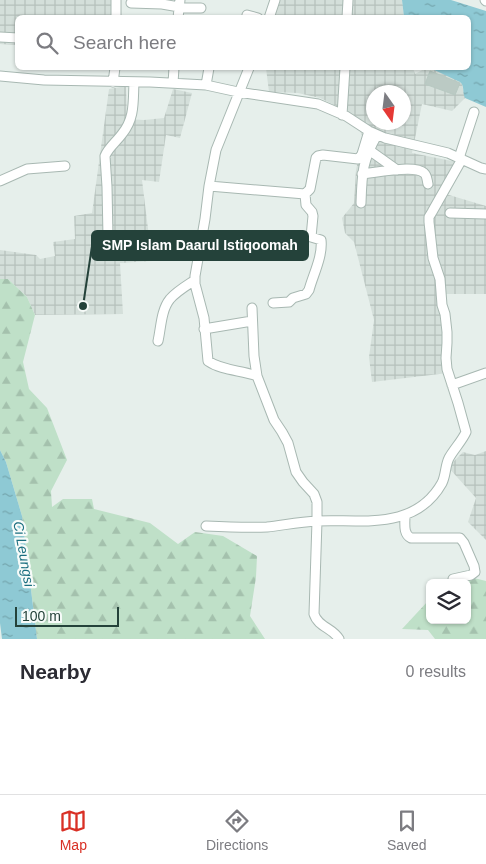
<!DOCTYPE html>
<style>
:root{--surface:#fff;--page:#f7f7f7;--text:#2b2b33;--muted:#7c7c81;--line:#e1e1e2;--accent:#d93025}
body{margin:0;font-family:Helvetica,sans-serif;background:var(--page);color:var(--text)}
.controls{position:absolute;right:15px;bottom:15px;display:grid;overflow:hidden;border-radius:8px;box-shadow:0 1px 4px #0004}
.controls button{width:45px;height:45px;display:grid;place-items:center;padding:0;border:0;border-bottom:1px solid var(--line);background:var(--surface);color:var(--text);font:25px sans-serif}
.compass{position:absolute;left:366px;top:85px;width:45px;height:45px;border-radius:50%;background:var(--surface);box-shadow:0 1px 4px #0004;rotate:166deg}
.scale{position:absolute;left:15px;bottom:12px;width:104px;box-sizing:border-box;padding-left:5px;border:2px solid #24423a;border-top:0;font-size:14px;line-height:18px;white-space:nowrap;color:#24423a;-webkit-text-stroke:4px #f7fbf9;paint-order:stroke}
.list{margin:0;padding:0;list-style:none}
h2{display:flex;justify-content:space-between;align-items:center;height:65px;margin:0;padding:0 20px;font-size:21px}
h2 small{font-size:16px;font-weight:400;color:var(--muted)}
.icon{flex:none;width:28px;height:28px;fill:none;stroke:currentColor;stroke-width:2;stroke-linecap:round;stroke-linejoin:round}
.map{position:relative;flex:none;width:486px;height:639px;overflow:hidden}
.search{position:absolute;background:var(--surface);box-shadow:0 1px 4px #0004;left:15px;right:15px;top:15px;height:55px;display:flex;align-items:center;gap:12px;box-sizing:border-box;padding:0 18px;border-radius:8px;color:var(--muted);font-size:19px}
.sheet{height:155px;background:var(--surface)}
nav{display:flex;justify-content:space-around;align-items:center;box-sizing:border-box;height:70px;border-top:1px solid var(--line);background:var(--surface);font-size:14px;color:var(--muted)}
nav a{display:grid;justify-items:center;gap:2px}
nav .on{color:var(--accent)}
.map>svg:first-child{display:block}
.industrial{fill:url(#industrial-grid);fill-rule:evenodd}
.forest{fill:url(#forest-firs)}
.water{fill:url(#water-ripples)}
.building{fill:#bbcac4;stroke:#b8c9c2}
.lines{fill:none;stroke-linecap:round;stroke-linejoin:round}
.minor-casing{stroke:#a8b8b2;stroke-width:11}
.minor{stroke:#fff;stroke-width:9}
.labels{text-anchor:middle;stroke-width:4.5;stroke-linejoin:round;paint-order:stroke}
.water-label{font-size:14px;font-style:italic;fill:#1c6f80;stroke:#f7fbf9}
.leader{fill:none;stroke:#24423a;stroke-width:2}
.callout-dot{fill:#24423a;stroke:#f7fbf9;stroke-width:2}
.callout{fill:#24423a;stroke:#24423a;stroke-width:2}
.callout-label{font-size:14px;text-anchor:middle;font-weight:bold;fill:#fff}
</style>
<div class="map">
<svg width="486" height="639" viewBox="0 0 486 639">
<defs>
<pattern id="industrial-grid" width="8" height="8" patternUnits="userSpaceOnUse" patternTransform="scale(1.25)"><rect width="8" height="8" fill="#d4dfda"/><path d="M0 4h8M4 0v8" fill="none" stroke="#b6c1bc"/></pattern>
<pattern id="forest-firs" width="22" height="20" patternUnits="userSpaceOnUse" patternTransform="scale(1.25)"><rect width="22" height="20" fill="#bfe0c8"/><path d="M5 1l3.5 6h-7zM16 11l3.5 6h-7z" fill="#a4c1ad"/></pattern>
<pattern id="water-ripples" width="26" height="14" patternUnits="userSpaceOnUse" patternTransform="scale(1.25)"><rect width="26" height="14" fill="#8ec9d4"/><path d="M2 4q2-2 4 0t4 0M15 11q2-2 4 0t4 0" fill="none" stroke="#74a5ad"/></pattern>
</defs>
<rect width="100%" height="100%" fill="#e6efeb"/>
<path class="industrial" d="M 0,0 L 118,0 L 121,17 L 18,18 L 17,45 L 0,44 Z
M 279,0 L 402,0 L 404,17 L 272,18 Z
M 266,68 L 413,68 L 415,74 L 426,68 L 430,68 L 456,79 L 462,83 L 465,98 L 452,111 L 422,104 L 412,153 L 457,162 L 439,192 L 486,206 L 486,294 L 440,294 L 448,373 L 372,382 L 369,357 L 374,320 L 354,242 L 345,233 L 342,218 L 354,203 L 356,170 L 363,138 L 353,114 L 320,98 L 298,93 L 269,92 ZM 374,92 L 404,92 L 404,122 L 374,122 Z
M 126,86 L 127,119 L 144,120 L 164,118 L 173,89 L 192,93 L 180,138 L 166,135 L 159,182 L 142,180 L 152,261 L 120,263 L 123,314 L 35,315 L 27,297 L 8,279 L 0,279 L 0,250 L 36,255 L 40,259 L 55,256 L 53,242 L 75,239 L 74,216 L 92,213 L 109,89 Z
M 486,451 L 486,540 L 468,522 L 476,498 L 448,467 L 463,452 L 475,455 Z"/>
<path class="forest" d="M 0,279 L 8,279 L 27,297 L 35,315 L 23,362 L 29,389 L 47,408 L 67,460 L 51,491 L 52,507 L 63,499 L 92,499 L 94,509 L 150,523 L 178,544 L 195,532 L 223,536 L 257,556 L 256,577 L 250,616 L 265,639 L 37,639 L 22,516 L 6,462 L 0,450 Z
M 474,578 L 486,581 L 486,639 L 435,639 L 428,630 L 402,629 L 428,601 L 430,596 L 430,620 L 467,620 L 467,583 L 450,583 Z"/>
<path class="water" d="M 402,0 L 451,0 L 486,11 L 486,107 L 465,98 C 462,92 465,86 460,82 L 430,68 L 468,68 L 468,18 L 404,17 Z
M 0,450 L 6,462 L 22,516 L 37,639 L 2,639 L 0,623 Z"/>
<path class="building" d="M 430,71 L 460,83 L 455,95 L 425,84 Z"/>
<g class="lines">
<defs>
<path id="minor" d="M 116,0 L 116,18
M 485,0 L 486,1
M 131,3 L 162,4 L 185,8 L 201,8
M 247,15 L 258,18
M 178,18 L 180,0
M 269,18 L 275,0
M 347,18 L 348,0
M 0,37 L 18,38
M 249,68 L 216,150 L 209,186 L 205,219 L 195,276 L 195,284 L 204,318 L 208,361 C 222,371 242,370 257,376 L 274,420 L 282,432 L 288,443 L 296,472 L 303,482 L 314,494 L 317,502 L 317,521 L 314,614 C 318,627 333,628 339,639
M 0,76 L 44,80 L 150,82 L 206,85 L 238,92 L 318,104 L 346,116 L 369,131 L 385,138 L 448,153 L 481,168 L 486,169
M 113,82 L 115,68
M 173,83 L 174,68
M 206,85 L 209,68
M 342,115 L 345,68
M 369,150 L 397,170
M 459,158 L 474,112
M 362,174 C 374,173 415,164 424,173 C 427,175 427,180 428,184
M 0,181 L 27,169 L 65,166
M 209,186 L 305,194 L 310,189 L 316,158 L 318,156 L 323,155 L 358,159 L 360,157 L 362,154 L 369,131
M 361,203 C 362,174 362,161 377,135
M 450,213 L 486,214
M 108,237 L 107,187 L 105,156 C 108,148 117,141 122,134 C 135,118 133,102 134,82
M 273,303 L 289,302 L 293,298 L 306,294 L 309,290 C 313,275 323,256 321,240 L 311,237 L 313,216 L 312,212 L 306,205 L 305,194
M 252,308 L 254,356 L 257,376
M 204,329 L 252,321
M 158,341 C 161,328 161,310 170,299 C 177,291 186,286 195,280
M 452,385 L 486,373
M 405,515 C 405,524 403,534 411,538 L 460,538 L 464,543 L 474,566 L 475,572 L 471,575 L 453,579
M 206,526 C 226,527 247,528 267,527 C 284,525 300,522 317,521 C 362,519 415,531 442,483 C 446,475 445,466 449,458 C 454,449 462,441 466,432 L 458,403 L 447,369 L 446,358 L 447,343 L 447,332 L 445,314 L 442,305 L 440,279 L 433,258 L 429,222 L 429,217 L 432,212 L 462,159"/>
</defs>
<use href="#minor" class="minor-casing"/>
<use href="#minor" class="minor"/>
</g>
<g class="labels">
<g class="water-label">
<text transform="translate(24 554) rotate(80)" y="5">Ci Leungsi</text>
</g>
</g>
<path class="leader" d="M83 306L92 246"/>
<circle class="callout-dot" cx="83" cy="306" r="5"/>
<rect class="callout" x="92" y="231" width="216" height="29" rx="5"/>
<g class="callout-label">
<text x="200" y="250">SMP Islam Daarul Istiqoomah</text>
</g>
</svg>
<div class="controls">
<button><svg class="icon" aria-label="layers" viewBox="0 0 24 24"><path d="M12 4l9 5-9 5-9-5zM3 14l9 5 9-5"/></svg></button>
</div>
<svg class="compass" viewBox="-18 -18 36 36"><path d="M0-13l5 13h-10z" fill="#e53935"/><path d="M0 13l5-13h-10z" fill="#7c7c81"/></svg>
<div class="scale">100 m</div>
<div class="search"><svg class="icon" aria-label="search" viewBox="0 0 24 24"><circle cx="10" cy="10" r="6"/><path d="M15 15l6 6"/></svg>Search here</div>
</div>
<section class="sheet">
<h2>Nearby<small>0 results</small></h2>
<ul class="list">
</ul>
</section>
<nav>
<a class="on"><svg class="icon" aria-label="map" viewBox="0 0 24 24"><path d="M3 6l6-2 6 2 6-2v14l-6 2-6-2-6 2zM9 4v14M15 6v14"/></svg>Map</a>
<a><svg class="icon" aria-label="directions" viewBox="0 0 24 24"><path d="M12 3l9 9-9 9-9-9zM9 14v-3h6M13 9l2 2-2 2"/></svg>Directions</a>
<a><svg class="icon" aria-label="saved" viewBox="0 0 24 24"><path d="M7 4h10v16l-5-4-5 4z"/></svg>Saved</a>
</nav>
